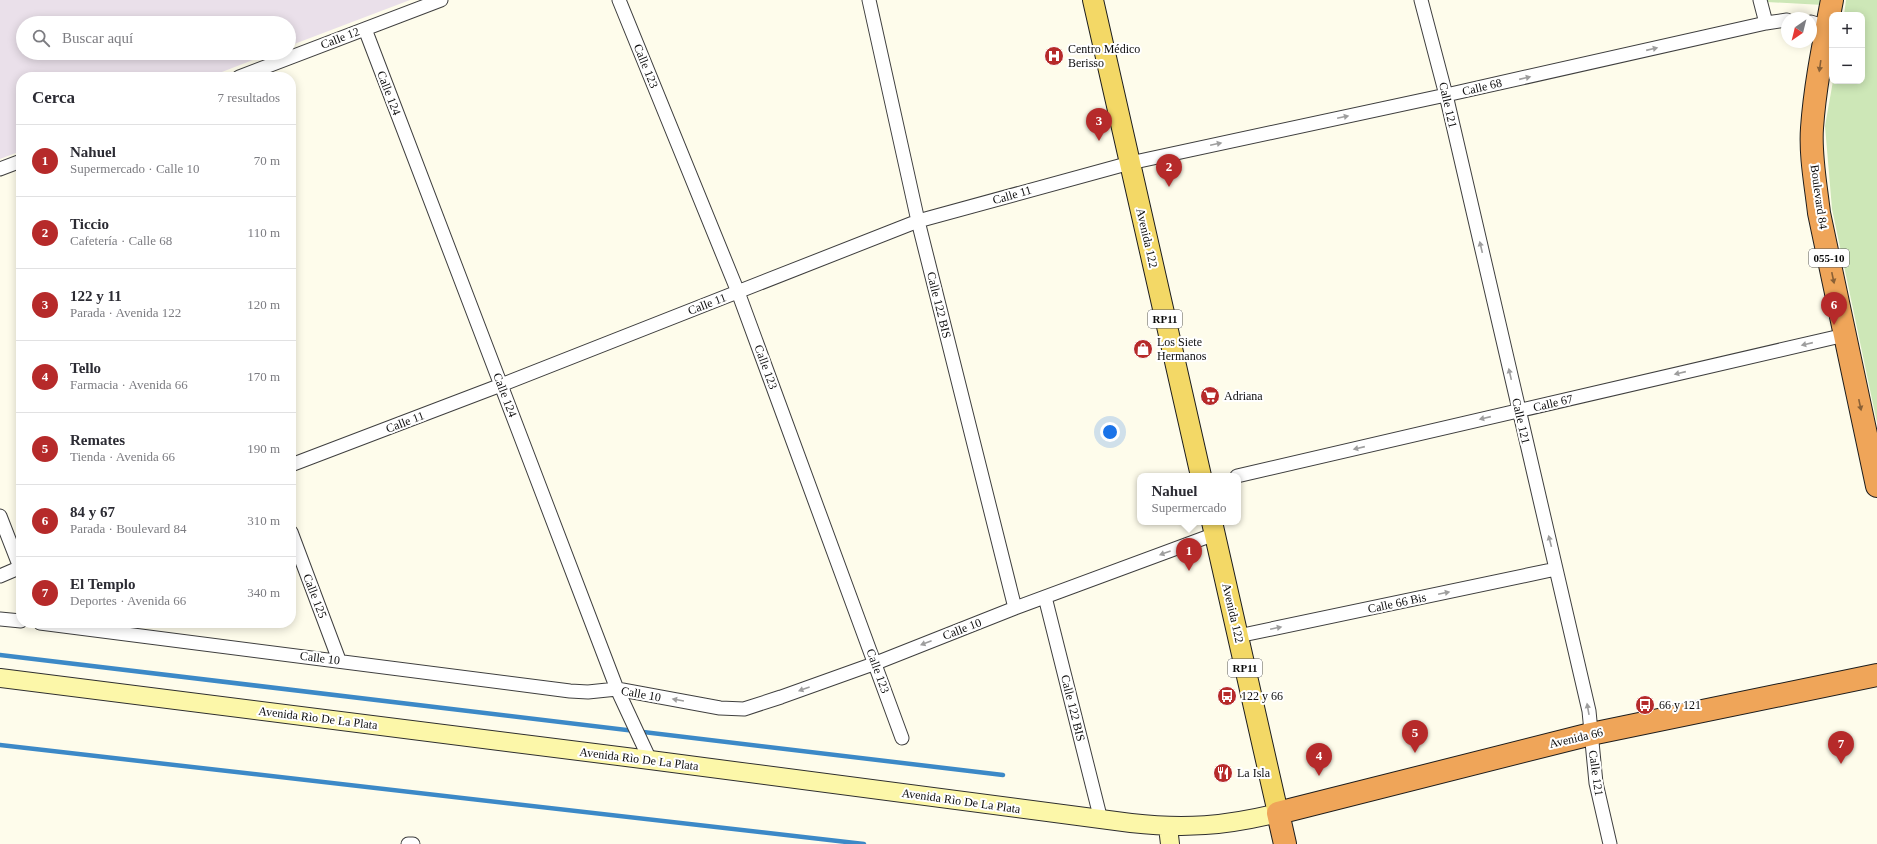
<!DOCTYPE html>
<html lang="es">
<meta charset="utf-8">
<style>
:root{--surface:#fff;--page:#f7f7f7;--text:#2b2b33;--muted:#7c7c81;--line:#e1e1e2;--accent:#b62a2a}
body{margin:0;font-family:"Times New Roman",serif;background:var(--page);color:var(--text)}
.controls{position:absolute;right:12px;top:12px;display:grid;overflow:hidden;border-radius:8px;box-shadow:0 2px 10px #0003}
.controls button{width:36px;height:36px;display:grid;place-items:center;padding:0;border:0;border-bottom:1px solid var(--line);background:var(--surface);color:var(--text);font:20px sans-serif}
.compass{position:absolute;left:1781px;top:12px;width:36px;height:36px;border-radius:50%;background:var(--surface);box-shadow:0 2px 10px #0003;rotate:215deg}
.you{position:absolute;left:1110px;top:432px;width:14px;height:14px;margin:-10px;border:3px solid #fff;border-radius:50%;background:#1a73e8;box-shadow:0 0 0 6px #1a73e833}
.badge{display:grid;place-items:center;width:26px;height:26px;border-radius:50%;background:var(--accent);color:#fff;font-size:13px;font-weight:700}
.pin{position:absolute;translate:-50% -33px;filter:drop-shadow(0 1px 2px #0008)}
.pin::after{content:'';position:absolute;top:21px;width:14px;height:12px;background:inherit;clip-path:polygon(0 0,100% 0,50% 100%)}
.popup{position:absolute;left:1137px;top:473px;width:104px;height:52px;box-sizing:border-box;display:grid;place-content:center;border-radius:8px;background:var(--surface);filter:drop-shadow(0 1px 3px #0005);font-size:13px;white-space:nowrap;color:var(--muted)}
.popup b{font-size:15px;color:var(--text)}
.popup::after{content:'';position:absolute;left:50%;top:100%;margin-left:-8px;border:8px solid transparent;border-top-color:var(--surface)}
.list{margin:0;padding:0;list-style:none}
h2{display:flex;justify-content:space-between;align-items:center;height:52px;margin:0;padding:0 16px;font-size:17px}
h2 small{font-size:13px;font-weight:400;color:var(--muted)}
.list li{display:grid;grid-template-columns:26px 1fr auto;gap:12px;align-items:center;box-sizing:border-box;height:72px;padding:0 16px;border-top:1px solid var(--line)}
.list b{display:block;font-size:15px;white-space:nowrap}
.list p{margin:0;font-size:13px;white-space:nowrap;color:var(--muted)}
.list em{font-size:13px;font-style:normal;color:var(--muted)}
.icon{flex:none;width:22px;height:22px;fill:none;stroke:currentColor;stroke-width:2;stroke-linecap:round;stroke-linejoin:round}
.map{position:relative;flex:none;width:1877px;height:844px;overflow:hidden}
.search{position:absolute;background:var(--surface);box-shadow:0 2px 10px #0003;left:16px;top:16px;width:280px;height:44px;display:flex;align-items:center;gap:10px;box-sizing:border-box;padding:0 14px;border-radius:22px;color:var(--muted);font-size:15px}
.panel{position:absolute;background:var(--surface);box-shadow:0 2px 10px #0003;left:16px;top:72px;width:280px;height:556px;border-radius:16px}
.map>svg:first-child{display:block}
.industrial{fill:#eae0ea}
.green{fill:#cde7b7}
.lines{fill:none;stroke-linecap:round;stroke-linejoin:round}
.stream{stroke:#3c89c7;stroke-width:4.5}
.street-casing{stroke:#3f3f3f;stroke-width:15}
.secondary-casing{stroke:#2e2e2e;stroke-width:20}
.primary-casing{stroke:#1d1d1d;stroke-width:22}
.highway-casing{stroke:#1d1d1d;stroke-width:24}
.street{stroke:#fff;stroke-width:13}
.secondary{stroke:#fcf7a9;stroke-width:18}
.primary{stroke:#f3d866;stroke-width:20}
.highway{stroke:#efa559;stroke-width:22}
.oneway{fill:#9e9e9e}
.oneway2{fill:#896036}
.labels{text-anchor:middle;stroke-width:4;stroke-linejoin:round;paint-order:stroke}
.shield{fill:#fff;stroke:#555;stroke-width:1}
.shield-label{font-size:11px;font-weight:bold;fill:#0c0c0c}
.street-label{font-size:12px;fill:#0c0c0c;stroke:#fff}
.poi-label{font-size:12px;fill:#0c0c0c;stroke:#fff;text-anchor:start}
</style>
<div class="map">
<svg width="1877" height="844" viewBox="0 0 1877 844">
<rect width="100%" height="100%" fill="#fefceb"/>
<path class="industrial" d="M 0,0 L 410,0 L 289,46 L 289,23 L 23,23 L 23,53 L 271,53 L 209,77 L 21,77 L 21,151 L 0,159 Z"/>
<path class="green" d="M 1767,0 L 1824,0 L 1823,5 L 1767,2 Z
M 1846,0 L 1877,0 L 1877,423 L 1832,209 L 1825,126 L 1833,81 L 1862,81 L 1862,15 L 1844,15 Z"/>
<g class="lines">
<path class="stream" d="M 0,655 L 1003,775
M 0,745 L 864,844"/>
<defs>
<path id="street" d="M 619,0 L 738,292 L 902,738
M 869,0 L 918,221 L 1015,608
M 1421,0 L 1446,95 L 1589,711 L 1596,783 L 1610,844
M 1760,0 L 1766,23
M 1811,22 L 1826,27
M 365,29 L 617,689 L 650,760
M 239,77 L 441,0
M 0,169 L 21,161
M 291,465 L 501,385 L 918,221 L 1130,163 L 1446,95 L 1766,23 L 1787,20
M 1237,476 L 1845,335
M 0,516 L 21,570
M 291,532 L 339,660
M 0,576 L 21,567
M 1045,597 L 1101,820
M 0,619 L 21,621
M 40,623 L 570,691 L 588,692 L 617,689 L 720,708 L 744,709 L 781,697 L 876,663 L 1015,608 L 1215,534
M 1238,636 L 1556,569
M 408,844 L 413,844"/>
<path id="secondary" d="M 0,678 L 650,760 L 1131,823 C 1186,829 1224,826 1278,813
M 1168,827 L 1170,844"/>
<path id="primary" d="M 1093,0 L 1201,476
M 1212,522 L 1278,813"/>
<path id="highway" d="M 1832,0 C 1824,42 1815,85 1812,128 C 1810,156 1816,186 1819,213 L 1877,486
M 1285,844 L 1278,813 L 1591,734 L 1877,675"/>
</defs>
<use href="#street" class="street-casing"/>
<use href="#secondary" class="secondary-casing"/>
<use href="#primary" class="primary-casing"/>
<use href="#highway" class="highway-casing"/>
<use href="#street" class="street"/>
<use href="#secondary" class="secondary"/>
<use href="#primary" class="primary"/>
<use href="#highway" class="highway"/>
</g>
<defs><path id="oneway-solid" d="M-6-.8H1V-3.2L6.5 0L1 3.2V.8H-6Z"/></defs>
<g class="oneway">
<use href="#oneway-solid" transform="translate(1652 49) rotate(-13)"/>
<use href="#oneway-solid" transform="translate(1525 78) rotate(-13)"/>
<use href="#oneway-solid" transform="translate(1343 117) rotate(-12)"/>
<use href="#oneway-solid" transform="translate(1216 144) rotate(-12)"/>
<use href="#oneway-solid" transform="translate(1481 247) rotate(-103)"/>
<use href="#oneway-solid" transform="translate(1807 344) rotate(167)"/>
<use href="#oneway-solid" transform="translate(1680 373) rotate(167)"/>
<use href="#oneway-solid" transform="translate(1510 374) rotate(-103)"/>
<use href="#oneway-solid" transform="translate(1485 418) rotate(167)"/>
<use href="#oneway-solid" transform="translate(1359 448) rotate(167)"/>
<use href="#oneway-solid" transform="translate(1550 541) rotate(-104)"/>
<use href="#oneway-solid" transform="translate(1165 553) rotate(160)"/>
<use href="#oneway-solid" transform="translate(1444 593) rotate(-12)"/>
<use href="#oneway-solid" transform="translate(1276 628) rotate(-12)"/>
<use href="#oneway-solid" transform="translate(926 643) rotate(159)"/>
<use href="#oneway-solid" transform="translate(804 689) rotate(160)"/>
<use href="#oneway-solid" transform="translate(678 700) rotate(-170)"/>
<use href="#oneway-solid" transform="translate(1588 709) rotate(-100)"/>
</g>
<g class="oneway2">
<use href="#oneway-solid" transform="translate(1820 66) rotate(98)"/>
<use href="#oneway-solid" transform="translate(1833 278) rotate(78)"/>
<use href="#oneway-solid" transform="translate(1860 405) rotate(78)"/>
</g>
<defs>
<symbol id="hospital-disc" viewBox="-11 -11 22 22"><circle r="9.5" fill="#b62a2a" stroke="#fff"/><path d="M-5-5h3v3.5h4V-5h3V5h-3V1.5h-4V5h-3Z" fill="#fff"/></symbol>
<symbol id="shop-disc" viewBox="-11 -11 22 22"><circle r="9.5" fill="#b62a2a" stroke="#fff"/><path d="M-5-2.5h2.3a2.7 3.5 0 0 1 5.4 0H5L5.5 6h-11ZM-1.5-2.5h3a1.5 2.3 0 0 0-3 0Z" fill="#fff"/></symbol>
<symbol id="supermarket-disc" viewBox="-11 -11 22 22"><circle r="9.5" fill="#b62a2a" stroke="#fff"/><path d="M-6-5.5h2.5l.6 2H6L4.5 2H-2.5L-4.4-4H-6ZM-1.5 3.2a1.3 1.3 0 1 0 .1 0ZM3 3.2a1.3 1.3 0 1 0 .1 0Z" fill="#fff"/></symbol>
<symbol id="bus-disc" viewBox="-11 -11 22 22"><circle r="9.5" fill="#b62a2a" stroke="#fff"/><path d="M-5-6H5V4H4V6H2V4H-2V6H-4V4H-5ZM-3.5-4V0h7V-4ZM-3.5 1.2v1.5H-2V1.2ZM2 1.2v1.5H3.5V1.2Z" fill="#fff"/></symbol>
<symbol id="restaurant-disc" viewBox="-11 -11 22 22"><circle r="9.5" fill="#b62a2a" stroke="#fff"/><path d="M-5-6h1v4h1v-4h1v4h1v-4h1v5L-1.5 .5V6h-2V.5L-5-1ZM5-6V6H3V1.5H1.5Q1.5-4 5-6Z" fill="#fff"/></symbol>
</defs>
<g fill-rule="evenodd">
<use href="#hospital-disc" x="1043" y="45" width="22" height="22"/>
<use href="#shop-disc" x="1132" y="338" width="22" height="22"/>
<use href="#supermarket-disc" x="1199" y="385" width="22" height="22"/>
<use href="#bus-disc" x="1216" y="685" width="22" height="22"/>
<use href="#bus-disc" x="1634" y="694" width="22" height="22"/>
<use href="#restaurant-disc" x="1212" y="762" width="22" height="22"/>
</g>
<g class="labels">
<g class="shield">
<rect x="1809" y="249" width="40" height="18" rx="3"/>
<rect x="1148" y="310" width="34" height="18" rx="3"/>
<rect x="1228" y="659" width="34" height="18" rx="3"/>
</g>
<g class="shield-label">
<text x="1829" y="262">055-10</text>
<text x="1165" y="323">RP11</text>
<text x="1245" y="672">RP11</text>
</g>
<g class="street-label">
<text transform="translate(340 38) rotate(-21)" y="4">Calle 12</text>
<text transform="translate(646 66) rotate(68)" y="4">Calle 123</text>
<text transform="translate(1482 87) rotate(-13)" y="4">Calle 68</text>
<text transform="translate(389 93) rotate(69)" y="4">Calle 124</text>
<text transform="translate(1448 105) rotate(77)" y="4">Calle 121</text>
<text transform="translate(1012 195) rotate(-16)" y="4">Calle 11</text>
<text transform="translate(1819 197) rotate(82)" y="4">Boulevard 84</text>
<text transform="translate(1147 238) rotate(77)" y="4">Avenida 122</text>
<text transform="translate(707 304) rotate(-21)" y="4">Calle 11</text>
<text transform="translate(939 305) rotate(76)" y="4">Calle 122 BIS</text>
<text transform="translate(766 367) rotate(70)" y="4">Calle 123</text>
<text transform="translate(505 395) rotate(69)" y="4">Calle 124</text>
<text transform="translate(1553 403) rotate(-13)" y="4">Calle 67</text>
<text transform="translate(1521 421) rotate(77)" y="4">Calle 121</text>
<text transform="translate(405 422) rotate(-21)" y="4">Calle 11</text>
<text transform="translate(315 596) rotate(69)" y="4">Calle 125</text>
<text transform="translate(1397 603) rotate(-12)" y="4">Calle 66 Bis</text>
<text transform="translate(1233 613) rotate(77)" y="4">Avenida 122</text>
<text transform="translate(962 629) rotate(-21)" y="4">Calle 10</text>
<text transform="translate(320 658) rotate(7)" y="4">Calle 10</text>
<text transform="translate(878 671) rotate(70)" y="4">Calle 123</text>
<text transform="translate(641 694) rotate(10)" y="4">Calle 10</text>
<text transform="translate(1073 708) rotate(76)" y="4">Calle 122 BIS</text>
<text transform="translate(318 718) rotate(7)" y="4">Avenida Rìo De La Plata</text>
<text transform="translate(1576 738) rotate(-13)" y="4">Avenida 66</text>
<text transform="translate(639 759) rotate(7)" y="4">Avenida Rìo De La Plata</text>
<text transform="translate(1596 773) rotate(82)" y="4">Calle 121</text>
<text transform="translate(961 801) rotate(8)" y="4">Avenida Rìo De La Plata</text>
</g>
<g class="poi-label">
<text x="1068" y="53">Centro Médico<tspan x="1068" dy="14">Berisso</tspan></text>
<text x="1157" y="346">Los Siete<tspan x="1157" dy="14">Hermanos</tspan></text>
<text x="1224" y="400">Adriana</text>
<text x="1241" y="700">122 y 66</text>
<text x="1659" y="709">66 y 121</text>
<text x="1237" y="777">La Isla</text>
</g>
</g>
</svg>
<div class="controls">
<button>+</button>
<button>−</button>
</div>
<svg class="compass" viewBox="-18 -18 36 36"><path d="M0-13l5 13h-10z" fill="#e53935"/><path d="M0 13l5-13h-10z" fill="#7c7c81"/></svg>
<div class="you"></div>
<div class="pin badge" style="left:1189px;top:571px">1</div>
<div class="popup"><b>Nahuel</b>Supermercado</div>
<div class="pin badge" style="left:1169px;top:187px">2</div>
<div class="pin badge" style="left:1099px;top:141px">3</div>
<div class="pin badge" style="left:1319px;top:776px">4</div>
<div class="pin badge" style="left:1415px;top:753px">5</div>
<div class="pin badge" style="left:1834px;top:325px">6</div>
<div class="pin badge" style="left:1841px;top:764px">7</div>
<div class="search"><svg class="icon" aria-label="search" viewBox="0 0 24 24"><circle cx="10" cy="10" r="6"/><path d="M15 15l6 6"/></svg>Buscar aquí</div>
<section class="panel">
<h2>Cerca<small>7 resultados</small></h2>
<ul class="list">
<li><span class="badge">1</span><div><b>Nahuel</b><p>Supermercado · Calle 10</p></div><em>70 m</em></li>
<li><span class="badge">2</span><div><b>Ticcio</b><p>Cafetería · Calle 68</p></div><em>110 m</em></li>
<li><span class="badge">3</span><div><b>122 y 11</b><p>Parada · Avenida 122</p></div><em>120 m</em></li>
<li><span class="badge">4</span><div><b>Tello</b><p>Farmacia · Avenida 66</p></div><em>170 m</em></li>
<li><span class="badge">5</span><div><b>Remates</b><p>Tienda · Avenida 66</p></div><em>190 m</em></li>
<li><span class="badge">6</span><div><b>84 y 67</b><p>Parada · Boulevard 84</p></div><em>310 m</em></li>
<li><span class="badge">7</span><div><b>El Templo</b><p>Deportes · Avenida 66</p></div><em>340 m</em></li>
</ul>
</section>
</div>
